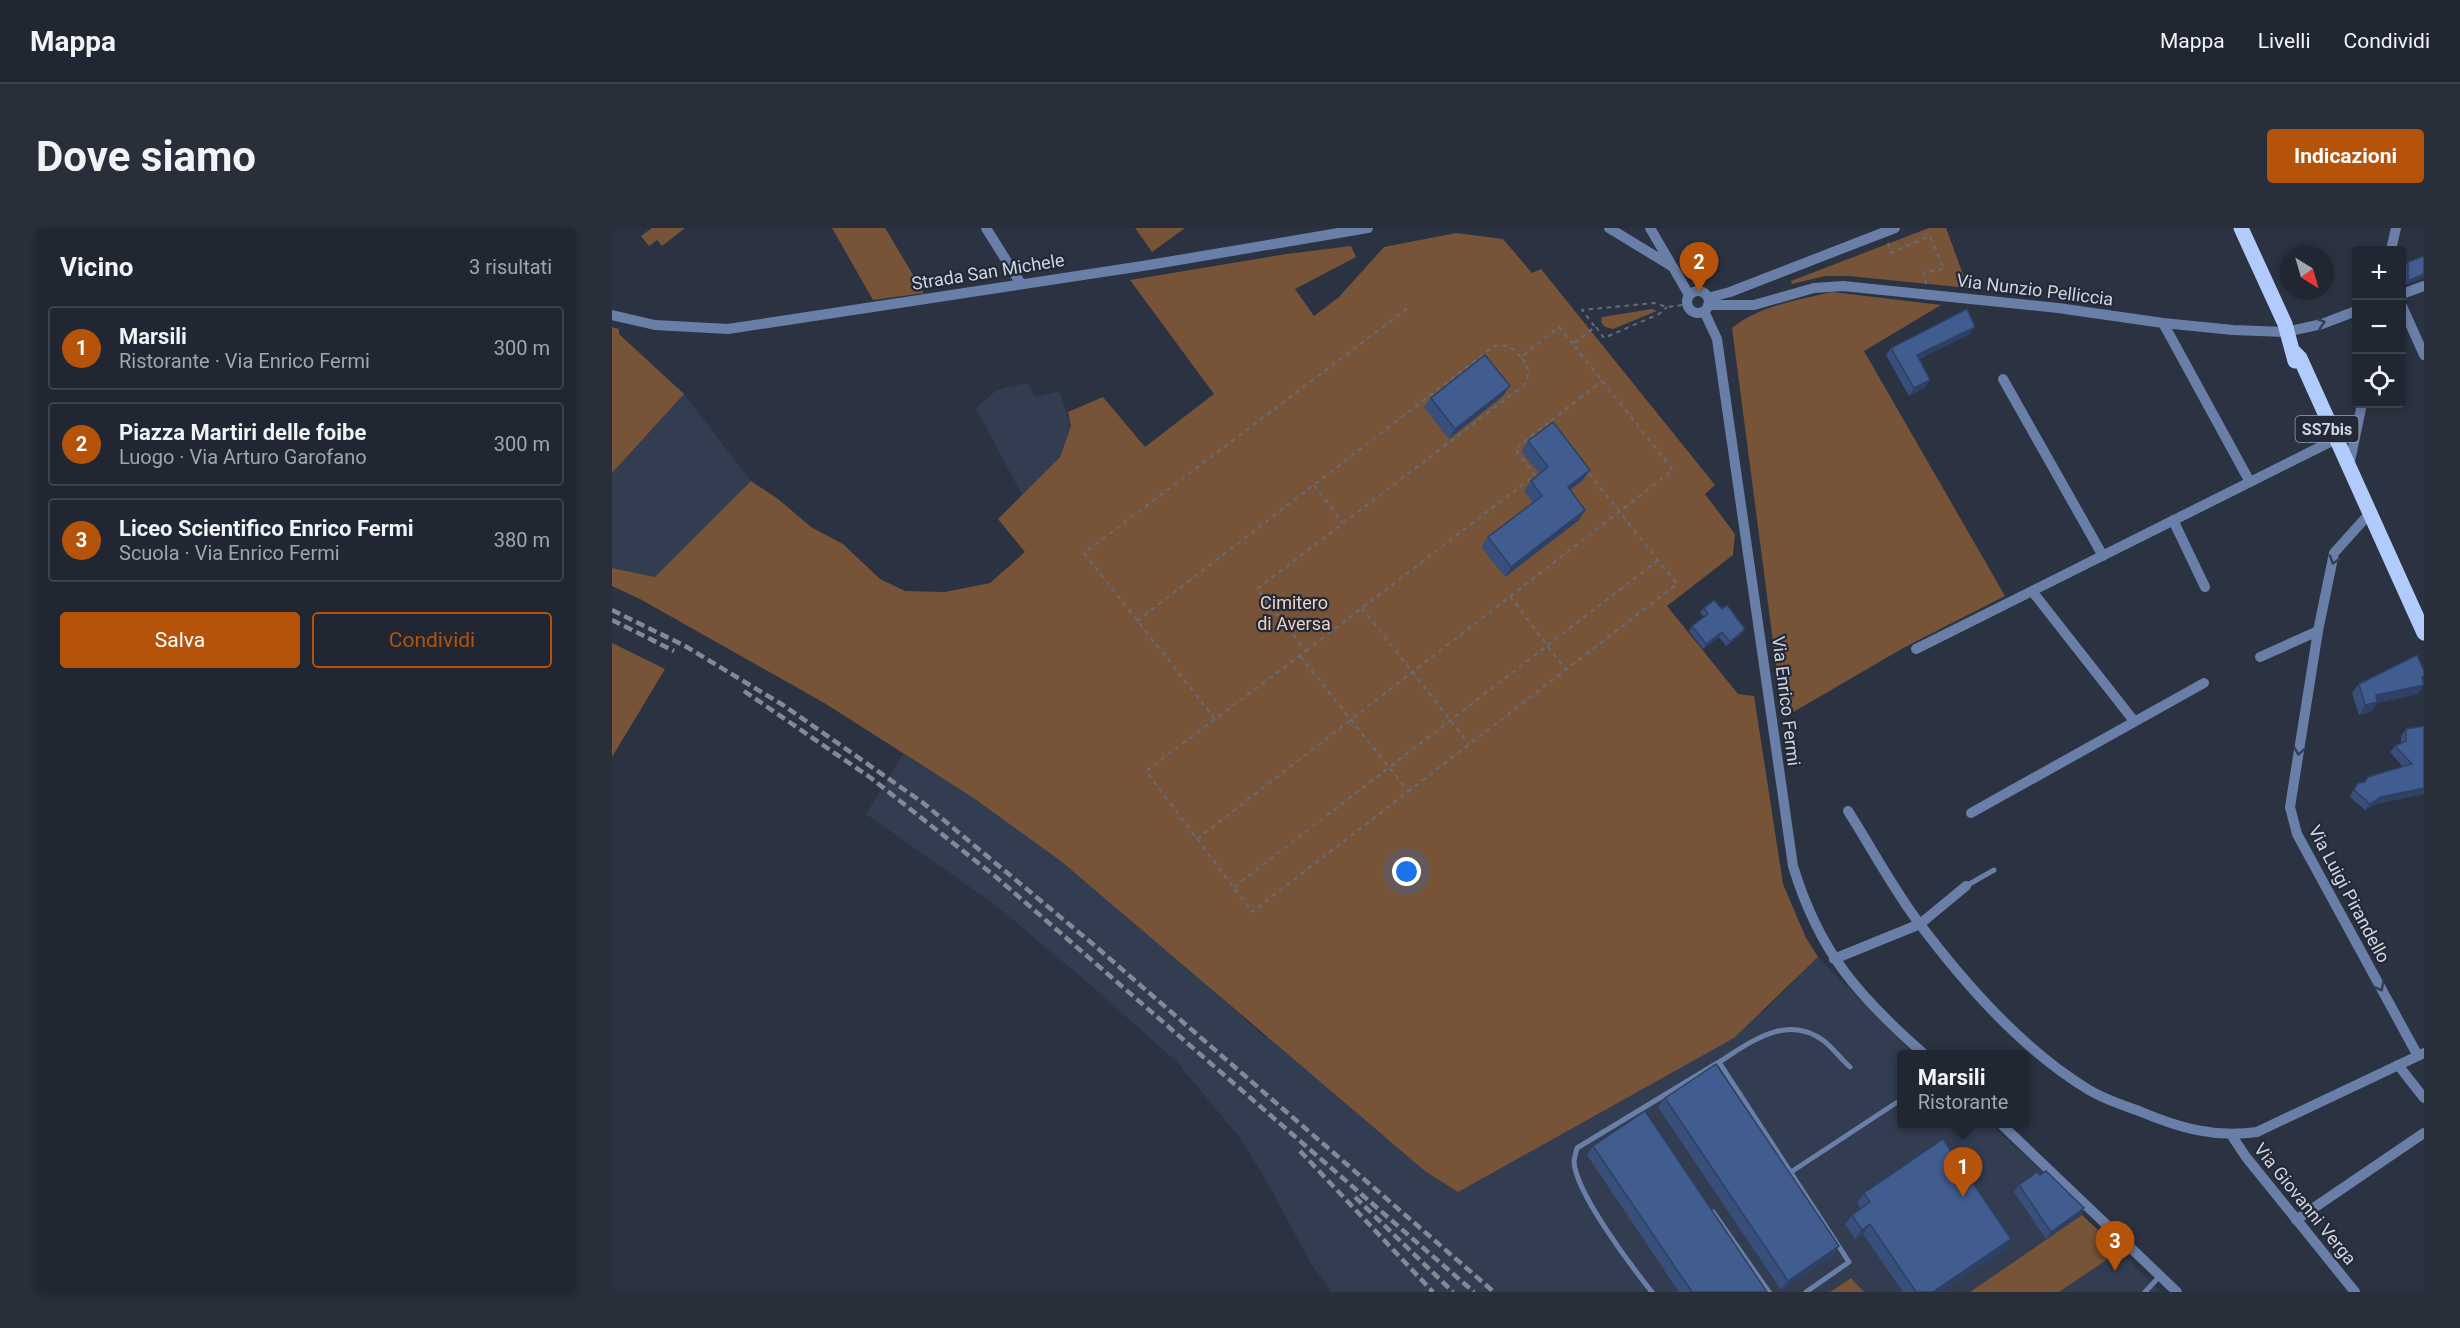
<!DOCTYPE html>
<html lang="it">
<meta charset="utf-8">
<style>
:root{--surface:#202632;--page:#282e3a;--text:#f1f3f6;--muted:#a2a5ac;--line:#3d434d;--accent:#b45309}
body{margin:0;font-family:Roboto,sans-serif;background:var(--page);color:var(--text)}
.controls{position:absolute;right:18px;top:18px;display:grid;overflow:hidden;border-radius:6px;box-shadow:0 3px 9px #0003}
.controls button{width:54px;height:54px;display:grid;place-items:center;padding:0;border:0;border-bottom:2px solid var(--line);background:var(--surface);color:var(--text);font:30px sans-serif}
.compass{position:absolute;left:1668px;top:18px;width:54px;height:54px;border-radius:50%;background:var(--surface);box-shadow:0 3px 9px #0003;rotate:143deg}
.you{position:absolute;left:795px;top:644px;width:21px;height:21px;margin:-15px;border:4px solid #fff;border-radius:50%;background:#1a73e8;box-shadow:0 0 0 9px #1a73e833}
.badge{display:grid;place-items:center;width:39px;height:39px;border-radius:50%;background:var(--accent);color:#fff;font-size:20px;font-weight:700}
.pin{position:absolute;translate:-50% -50px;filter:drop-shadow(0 2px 3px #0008)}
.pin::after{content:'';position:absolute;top:32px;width:21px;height:18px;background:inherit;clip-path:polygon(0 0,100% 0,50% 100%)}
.popup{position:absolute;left:1285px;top:822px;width:132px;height:78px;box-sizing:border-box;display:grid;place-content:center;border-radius:6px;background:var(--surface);filter:drop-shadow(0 2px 4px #0005);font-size:20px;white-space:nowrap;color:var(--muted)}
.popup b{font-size:22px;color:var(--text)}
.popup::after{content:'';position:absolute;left:50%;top:100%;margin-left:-12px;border:12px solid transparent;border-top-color:var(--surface)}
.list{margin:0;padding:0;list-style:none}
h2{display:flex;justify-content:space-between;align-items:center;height:78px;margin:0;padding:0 24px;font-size:26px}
h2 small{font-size:20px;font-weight:400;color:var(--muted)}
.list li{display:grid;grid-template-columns:39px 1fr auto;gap:18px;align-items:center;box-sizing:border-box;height:84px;margin:0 12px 12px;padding:0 12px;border:2px solid var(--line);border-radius:6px}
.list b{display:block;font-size:22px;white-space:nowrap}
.list p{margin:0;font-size:20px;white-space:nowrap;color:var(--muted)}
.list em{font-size:20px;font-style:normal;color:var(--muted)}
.actions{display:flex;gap:12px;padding:18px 24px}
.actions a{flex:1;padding:14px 0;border:2px solid var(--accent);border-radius:6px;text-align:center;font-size:21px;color:var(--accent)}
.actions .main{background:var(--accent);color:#fff}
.icon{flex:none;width:33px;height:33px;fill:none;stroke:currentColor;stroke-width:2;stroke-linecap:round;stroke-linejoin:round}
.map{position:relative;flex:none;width:1812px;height:1064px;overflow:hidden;border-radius:6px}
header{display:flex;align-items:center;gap:36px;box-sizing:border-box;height:84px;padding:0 30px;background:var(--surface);border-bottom:2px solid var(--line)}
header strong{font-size:28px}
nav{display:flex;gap:33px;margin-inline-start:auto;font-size:21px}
.intro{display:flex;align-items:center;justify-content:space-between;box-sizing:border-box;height:144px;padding:0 36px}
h1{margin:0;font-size:42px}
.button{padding:15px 27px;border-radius:6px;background:var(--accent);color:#fff;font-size:21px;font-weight:700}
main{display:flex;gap:36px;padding:0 36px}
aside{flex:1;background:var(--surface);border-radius:6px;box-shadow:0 3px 9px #0003}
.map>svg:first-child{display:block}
.built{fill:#323d51}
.green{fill:#775338}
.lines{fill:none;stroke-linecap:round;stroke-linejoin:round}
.path{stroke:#656c79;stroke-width:2;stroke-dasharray:4.5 4.5;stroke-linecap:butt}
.service{stroke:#697fa7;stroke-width:5}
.minor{stroke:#697fa7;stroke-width:10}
.primary{stroke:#b0cbfc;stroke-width:15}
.rail{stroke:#838995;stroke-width:4.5;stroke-dasharray:9 4.5;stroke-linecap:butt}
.wall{fill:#384f7b}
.shaded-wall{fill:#2e4064}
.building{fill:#415c8f;stroke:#2e4064;stroke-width:1.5}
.oneway{stroke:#343e54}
.labels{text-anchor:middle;stroke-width:4.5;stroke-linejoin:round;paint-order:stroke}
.shield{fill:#222938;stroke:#9ca1ac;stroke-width:1.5}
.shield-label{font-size:16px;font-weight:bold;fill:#d0d5de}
.street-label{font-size:18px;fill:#d0d5de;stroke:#222938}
.park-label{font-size:18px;fill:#f4d3bc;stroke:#222938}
</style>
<header>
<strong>Mappa</strong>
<nav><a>Mappa</a><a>Livelli</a><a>Condividi</a></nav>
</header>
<div class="intro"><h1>Dove siamo</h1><a class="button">Indicazioni</a></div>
<main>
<aside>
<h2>Vicino<small>3 risultati</small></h2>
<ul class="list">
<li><span class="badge">1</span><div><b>Marsili</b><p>Ristorante · Via Enrico Fermi</p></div><em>300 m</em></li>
<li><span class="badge">2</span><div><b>Piazza Martiri delle foibe</b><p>Luogo · Via Arturo Garofano</p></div><em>300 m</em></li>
<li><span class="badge">3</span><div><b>Liceo Scientifico Enrico Fermi</b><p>Scuola · Via Enrico Fermi</p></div><em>380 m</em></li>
</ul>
<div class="actions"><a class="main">Salva</a><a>Condividi</a></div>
</aside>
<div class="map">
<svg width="1812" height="1064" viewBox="0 0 1812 1064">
<rect width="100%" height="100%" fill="#2b3342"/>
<path class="built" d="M 415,155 L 423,169 L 447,163 L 459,198 L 448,229 L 410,267 L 364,180 L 385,162 Z
M 72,166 L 139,253 L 43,349 L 0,340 L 0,245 Z
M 291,526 L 363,571 L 450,634 L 582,745 L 653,809 L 1151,784 L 1206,729 L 1302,826 L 1290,826 L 1290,896 L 1378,896 L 1473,981 L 1470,987 L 1358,1064 L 1252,1064 L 1239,1050 L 1218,1064 L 720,1064 L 698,1034 L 653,950 L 627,909 L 565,834 L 474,753 L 382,676 L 254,586 Z
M 1508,1023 L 1549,1064 L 1447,1064 Z"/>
<path class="green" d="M 40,0 L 73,0 L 50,18 L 45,12 L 37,18 L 29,8 Z
M 220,0 L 273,0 L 312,65 L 261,72 Z
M 523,0 L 573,0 L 540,24 Z
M 1317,0 L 1334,0 L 1356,60 L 1237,48 L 1213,48 L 1180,56 L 1179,53 Z
M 844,5 L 891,11 L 920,45 L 929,41 L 1103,257 L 1093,266 L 1123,306 L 1121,327 L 1055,378 L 1126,466 L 1142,468 L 1171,656 L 1194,710 L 1206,729 L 1122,810 L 846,964 L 813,943 L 450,634 L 363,571 L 214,476 L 28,371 L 0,358 L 0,340 L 43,349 L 139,253 L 166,271 L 199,299 L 231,316 L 268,351 L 293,363 L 333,364 L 378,355 L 413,324 L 386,291 L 448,229 L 459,198 L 456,184 L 491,169 L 533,219 L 602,166 L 518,52 L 675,26 L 739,18 L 744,29 L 683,61 L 702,88 L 727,69 L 772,19 Z
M 1220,64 L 1329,77 L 1252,123 L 1393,368 L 1293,419 L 1171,490 L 1120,100 C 1147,78 1186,72 1220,64 Z
M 1040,81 L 1045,83 L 1001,101 L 993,99 L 989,94 L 990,89 Z
M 0,99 L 7,101 L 7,106 L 72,166 L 0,245 Z
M 0,415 L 53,441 L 0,529 Z
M 1470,987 L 1508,1023 L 1447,1064 L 1358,1064 Z
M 1239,1050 L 1252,1064 L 1218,1064 Z"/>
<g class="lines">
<path class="path" d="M 1276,15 L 1279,25 L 1318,8 L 1332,41 L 1312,44 L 1314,56
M 984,99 L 992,110 L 1047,86 L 1055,79
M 961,116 L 947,99 L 909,129 C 917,140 919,146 911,158 L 645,361 L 694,423 L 534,543 L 640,684 L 1065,356 L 975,243
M 940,199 L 936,195 L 990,153
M 702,257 L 731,295
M 898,368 L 953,441
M 750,380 L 857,516
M 525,393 L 882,118 C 895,116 900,119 909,129
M 694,423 L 923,247 L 903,221 L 936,195
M 688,428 L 796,563
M 603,491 L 472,325 L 796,80
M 585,611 L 1061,242 L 961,116 L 983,99 L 970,82 L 1042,75 L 1055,79 L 1071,77
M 622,659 L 1045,333"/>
<path class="service" d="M 1354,658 L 1382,642
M 1107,834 C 1139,814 1175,785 1212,813 C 1221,820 1229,831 1238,839
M 1179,944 L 1290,871
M 1101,984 L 1157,1064
M 1040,1064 C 1019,1038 964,965 962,934 C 962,930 964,924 965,920 L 1107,834 L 1237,1034 L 1194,1064
M 1533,1064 L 1548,1048"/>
<path class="minor" d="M 374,0 L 409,56
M 997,0 L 1061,39 L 1077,67
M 1038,0 L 1059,36
M 1779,22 L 1784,0
M1075 74a11 11 0 1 1 22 0a11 11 0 1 1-22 0Z
M 1790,66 L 1812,58
M 1096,70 L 1118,64 L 1283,0
M 1096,77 L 1142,77 L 1202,60 L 1231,58 L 1446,80 L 1551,95 L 1621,102 L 1673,104 L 1710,96 L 1744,83
M 1790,78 L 1812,127
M 1092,83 L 1105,111 L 1181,638 C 1207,724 1246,768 1312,826
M 0,87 L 43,97 L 116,101 L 537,37 L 756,0
M 1551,95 L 1638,254
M 1391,151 L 1491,328
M 1737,238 L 1750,176
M 1757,286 L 1722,325 L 1706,403 L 1678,579 L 1685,606 L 1806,828
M 1561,292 L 1593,359
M 1420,363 L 1522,493
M 1304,421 L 1720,213
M 1648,429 L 1706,403
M 1236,583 C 1259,619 1279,657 1304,691 C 1351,754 1409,821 1477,862 C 1492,871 1510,877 1527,883 C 1567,900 1602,910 1645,904 L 1812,825
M 1359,585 L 1592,455
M 1222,731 L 1308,696 L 1354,658
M 1786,837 L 1812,870
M 1389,896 L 1565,1064
M 1620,908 L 1634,929 L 1743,1064
M 1684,992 L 1812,905"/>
<path class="primary" d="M 1629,0 L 1673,96 L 1683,133
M 1682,124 L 1688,130 L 1812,405"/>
<path class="rail" d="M 0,382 L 73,418 L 171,477 L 310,574 L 482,717 L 882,1064
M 0,392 L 62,423
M 132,463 L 259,550 L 384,649 L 862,1064
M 688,923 L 821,1064
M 743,969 L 841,1064"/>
</g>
<path class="wall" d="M 1796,34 L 1812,49 L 1793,57 L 1793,38 Z
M 1358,106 L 1307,131 L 1313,159 L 1297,168 L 1274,127 L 1279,120 Z
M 898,158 L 891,168 L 837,211 L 812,179 L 819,170 Z
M 916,213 L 971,252 L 958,262 L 967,292 L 893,349 L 869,319 L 876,309 L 921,275 L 912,263 L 919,253 L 928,246 L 909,223 Z
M 1092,380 L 1130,406 L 1114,418 L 1107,409 L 1091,421 L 1077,403 L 1080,398 L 1092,389 L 1088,384 Z
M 1811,452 L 1806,466 L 1765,475 L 1759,484 L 1747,487 L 1740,465 L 1747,456 Z
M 1812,498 L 1812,566 L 1764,576 L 1753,582 L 1738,569 L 1741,562 L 1746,555 L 1753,554 L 1791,539 L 1778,524 L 1783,518 L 1789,515 L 1789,508 L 1794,501 Z
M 1053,870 L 1227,1018 L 1220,1028 L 1169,1062 L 1046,879 Z
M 981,918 L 1155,1064 L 1067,1064 L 975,927 Z
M 1407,957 L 1467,988 L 1434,1011 L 1402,964 Z
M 1252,965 L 1399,1011 L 1393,1021 L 1329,1064 L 1291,1064 L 1251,1006 L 1243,1011 L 1233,996 L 1240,987 L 1249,981 L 1245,975 Z"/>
<path class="shaded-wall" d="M 1812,46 L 1812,49 L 1793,57 L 1796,53 Z
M 1363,99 L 1358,106 L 1300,134 L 1305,127 Z
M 1318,152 L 1313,159 L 1297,168 L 1302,160 Z
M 898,158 L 891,168 L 837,211 L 843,201 Z
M 978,242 L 971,252 L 949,269 L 956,259 Z
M 973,282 L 967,292 L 893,349 L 899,339 Z
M 1133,401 L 1130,406 L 1114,418 L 1118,414 Z
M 1110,404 L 1107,409 L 1091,421 L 1094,416 Z
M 1812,449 L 1812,451 L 1807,458 L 1812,457 L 1806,466 L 1765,475 L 1759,484 L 1747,487 L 1753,477 L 1764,467 Z
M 1812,560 L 1812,566 L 1764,576 L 1753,582 L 1758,576 L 1769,569 Z
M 1472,980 L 1467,988 L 1434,1011 L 1439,1004 Z
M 1258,996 L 1251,1006 L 1243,1011 L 1250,1002 Z
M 1399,1011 L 1393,1021 L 1329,1064 L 1321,1064 Z
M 1227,1018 L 1220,1028 L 1169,1062 L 1176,1053 Z"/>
<path class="building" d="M 1812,28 L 1812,46 L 1796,53 L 1796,34 Z
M 1355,81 L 1363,99 L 1305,127 L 1318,152 L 1302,160 L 1279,120 Z
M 873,127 L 898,158 L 843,201 L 819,170 Z
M 941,194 L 978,242 L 956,259 L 973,282 L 899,339 L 876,309 L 930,268 L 919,253 L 936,239 L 916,213 Z
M 1102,372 L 1110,381 L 1115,377 L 1133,401 L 1118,414 L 1110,404 L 1094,416 L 1080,398 L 1096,386 L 1092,380 Z
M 1805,427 L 1812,443 L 1812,449 L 1810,449 L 1812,457 L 1764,467 L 1765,474 L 1753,477 L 1747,456 Z
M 1812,498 L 1812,520 L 1811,520 L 1812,520 L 1812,560 L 1769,569 L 1758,576 L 1742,562 L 1746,555 L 1753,554 L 1756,549 L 1800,536 L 1783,518 L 1794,513 L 1794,501 Z
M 1104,836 L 1227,1018 L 1176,1053 L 1053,870 Z
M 1033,883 L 1155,1064 L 1080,1064 L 981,918 Z
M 1331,911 L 1399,1011 L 1321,1064 L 1304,1064 L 1258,996 L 1250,1002 L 1240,987 L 1258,974 L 1252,965 Z
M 1434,943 L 1472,980 L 1439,1004 L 1407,957 L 1425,944 L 1428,947 Z"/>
<defs><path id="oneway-chevron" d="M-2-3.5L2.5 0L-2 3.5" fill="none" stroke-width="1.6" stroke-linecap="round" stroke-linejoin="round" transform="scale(1.5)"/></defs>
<g class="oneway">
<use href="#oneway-chevron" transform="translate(1709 95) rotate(-16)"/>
<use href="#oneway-chevron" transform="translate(1722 332) rotate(107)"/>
<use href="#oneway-chevron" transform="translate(1687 523) rotate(99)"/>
<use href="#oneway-chevron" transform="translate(1768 759) rotate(61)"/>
</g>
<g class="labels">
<rect class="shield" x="1683.5" y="188" width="63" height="26" rx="4.5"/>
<g class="shield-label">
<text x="1715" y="207">SS7bis</text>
</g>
<g class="street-label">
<text transform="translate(376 44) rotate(-9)" y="6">Strada San Michele</text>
<text transform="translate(1423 62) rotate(7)" y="6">Via Nunzio Pelliccia</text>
<text transform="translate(1174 473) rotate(83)" y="6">Via Enrico Fermi</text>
<text transform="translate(1737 666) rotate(62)" y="6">Via Luigi Pirandello</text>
<text transform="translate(1693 976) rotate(51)" y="6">Via Giovanni Verga</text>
</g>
<g class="park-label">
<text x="682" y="381">Cimitero<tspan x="682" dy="21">di Aversa</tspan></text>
</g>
</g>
</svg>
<div class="controls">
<button>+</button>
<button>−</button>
<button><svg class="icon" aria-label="locate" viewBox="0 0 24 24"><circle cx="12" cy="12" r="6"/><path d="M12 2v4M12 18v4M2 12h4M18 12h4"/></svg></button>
</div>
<svg class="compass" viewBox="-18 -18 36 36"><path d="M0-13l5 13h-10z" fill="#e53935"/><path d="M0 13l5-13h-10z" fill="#a2a5ac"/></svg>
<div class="you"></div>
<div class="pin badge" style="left:1351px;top:969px">1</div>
<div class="popup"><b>Marsili</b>Ristorante</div>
<div class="pin badge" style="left:1087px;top:64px">2</div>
<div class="pin badge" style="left:1503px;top:1043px">3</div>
</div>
</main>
